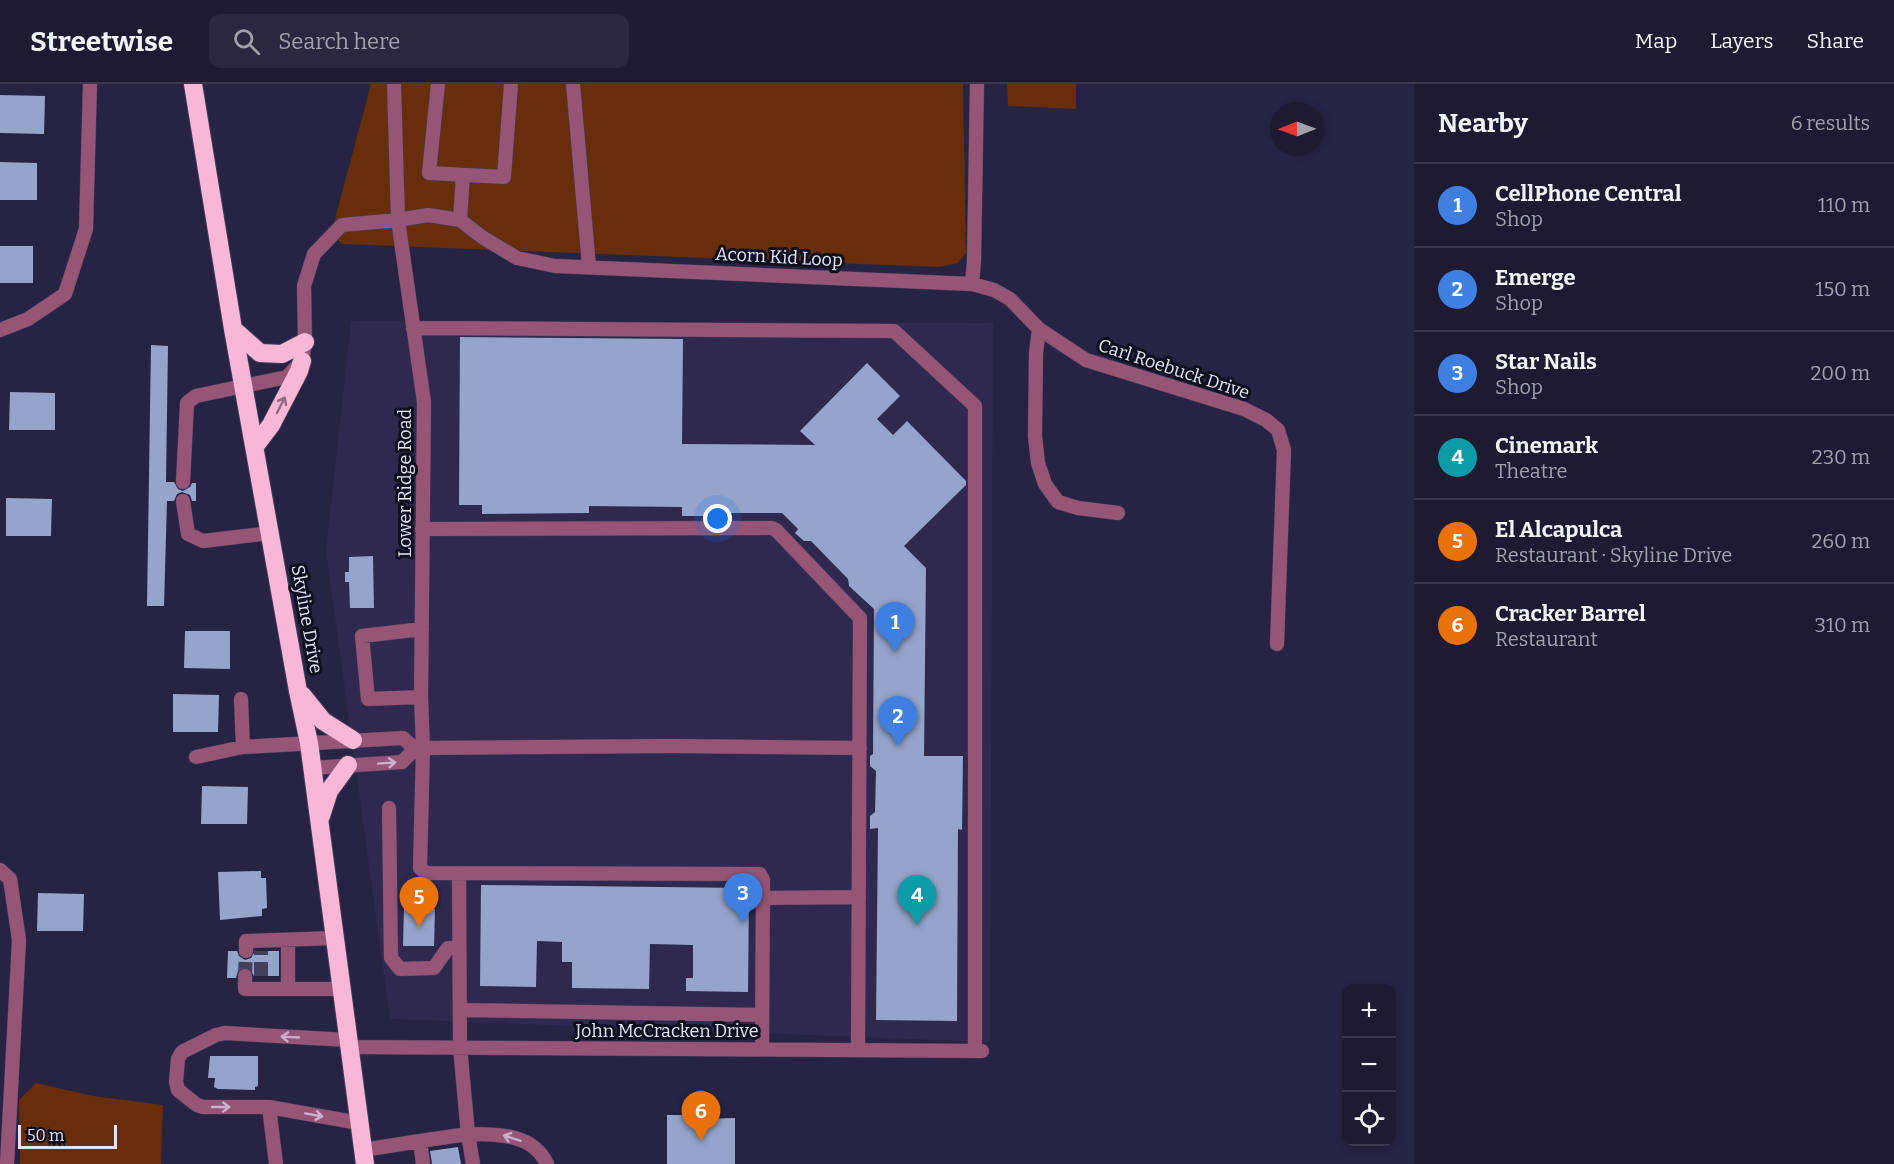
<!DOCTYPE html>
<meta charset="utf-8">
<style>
:root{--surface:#1d1a32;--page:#2a273e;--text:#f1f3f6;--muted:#a0a1ac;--line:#3b384d;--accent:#1a73e8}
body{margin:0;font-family:Bitter,serif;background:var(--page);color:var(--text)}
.controls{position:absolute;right:18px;bottom:18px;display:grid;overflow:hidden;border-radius:12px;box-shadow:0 3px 9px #0003}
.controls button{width:54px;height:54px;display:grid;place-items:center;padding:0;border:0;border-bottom:2px solid var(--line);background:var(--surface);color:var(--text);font:30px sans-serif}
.compass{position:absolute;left:1270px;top:18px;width:54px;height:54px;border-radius:50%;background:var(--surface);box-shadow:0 3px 9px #0003;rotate:269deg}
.scale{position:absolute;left:18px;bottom:15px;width:99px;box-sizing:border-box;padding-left:6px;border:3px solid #e4e3f8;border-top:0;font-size:16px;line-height:21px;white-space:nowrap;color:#e4e3f8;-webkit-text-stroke:4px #100f1d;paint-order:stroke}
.you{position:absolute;left:718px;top:435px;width:21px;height:21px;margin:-15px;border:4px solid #fff;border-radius:50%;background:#1a73e8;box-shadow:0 0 0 9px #1a73e833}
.badge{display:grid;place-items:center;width:39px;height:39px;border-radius:50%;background:var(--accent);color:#fff;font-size:20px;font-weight:700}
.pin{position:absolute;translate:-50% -50px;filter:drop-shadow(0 2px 3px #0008)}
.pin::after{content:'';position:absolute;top:32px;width:21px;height:18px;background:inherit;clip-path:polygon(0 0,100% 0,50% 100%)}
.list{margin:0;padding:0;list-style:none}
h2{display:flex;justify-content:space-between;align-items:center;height:78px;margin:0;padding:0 24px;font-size:26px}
h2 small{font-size:20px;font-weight:400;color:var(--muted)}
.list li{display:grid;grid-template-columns:39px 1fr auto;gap:18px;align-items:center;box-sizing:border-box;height:84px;padding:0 24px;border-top:2px solid var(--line)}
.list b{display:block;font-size:22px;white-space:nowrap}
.list p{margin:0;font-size:20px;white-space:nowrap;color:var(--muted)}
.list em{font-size:20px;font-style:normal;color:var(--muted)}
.icon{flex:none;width:33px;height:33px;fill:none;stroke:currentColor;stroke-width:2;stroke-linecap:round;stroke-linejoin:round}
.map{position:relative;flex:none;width:1414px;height:1080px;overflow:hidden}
header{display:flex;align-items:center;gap:36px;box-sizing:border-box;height:84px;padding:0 30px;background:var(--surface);border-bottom:2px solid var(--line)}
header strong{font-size:28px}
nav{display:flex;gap:33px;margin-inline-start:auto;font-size:21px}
.search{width:420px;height:54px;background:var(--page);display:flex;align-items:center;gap:15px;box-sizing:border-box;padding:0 21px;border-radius:12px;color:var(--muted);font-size:22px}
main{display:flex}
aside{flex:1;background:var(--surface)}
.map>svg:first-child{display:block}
.built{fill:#2f2950}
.green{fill:#672e09}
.building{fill:#95a4cb}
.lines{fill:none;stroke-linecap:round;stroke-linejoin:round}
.minor-tunnel{stroke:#43405e;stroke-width:14;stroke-dasharray:14 7;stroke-linecap:butt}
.minor-casing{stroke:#413e5c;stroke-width:15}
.highway-casing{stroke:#413e5c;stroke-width:20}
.minor{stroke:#965477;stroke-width:14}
.highway{stroke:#f9b7d7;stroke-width:18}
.oneway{stroke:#906b83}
.oneway2{stroke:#c9b1cb}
.labels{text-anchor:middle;stroke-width:6;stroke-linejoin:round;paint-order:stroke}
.street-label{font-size:18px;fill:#e4e3f8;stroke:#100f1d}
</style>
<header>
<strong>Streetwise</strong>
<div class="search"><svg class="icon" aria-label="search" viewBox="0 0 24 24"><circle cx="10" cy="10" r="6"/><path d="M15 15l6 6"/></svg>Search here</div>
<nav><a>Map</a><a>Layers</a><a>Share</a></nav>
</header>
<main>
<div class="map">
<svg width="1414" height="1080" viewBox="0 0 1414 1080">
<rect width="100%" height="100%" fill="#272343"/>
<path class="built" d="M 351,237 L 993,239 L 990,958 L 390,935 L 326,467 Z"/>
<path class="green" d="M 371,0 L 963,0 L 966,169 L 958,179 L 940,183 L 342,160 L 331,150 Z
M 1007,0 L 1076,0 L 1076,25 L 1008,22 Z
M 36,999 L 93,1012 L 163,1021 L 161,1080 L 20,1080 L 19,1016 Z"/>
<path class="building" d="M 0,11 L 45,12 L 44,50 L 0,49 Z
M 0,78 L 37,79 L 37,116 L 0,116 Z
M 0,162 L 33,162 L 33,199 L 0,199 Z
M 460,253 L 683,255 L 682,360 L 815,361 L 800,347 L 867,279 L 900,312 L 877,335 L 893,351 L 907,337 L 966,397 L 966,401 L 904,462 L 926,484 L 924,672 L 963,672 L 962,746 L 958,745 L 957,937 L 876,936 L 878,744 L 870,745 L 870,732 L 875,728 L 876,687 L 870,682 L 870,672 L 873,670 L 874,525 L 849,502 L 848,495 L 811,457 L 804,457 L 795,449 L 798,445 L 782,429 L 710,429 L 710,432 L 682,432 L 682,423 L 589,422 L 589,429 L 482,430 L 482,421 L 459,421 Z
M 151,261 L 168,262 L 166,398 L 174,398 L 178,405 L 183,407 L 190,403 L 192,399 L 196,399 L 196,417 L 192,417 L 190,411 L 182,408 L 177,410 L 174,417 L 167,417 L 164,522 L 147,522 Z
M 10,308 L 55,309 L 55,346 L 9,346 Z
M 6,414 L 52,415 L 51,452 L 6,452 Z
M 373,472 L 374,524 L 350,524 L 349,498 L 345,498 L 345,488 L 349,488 L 349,473 Z
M 185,547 L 230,547 L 230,585 L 184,584 Z
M 173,610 L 219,611 L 218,648 L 173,648 Z
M 202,702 L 248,703 L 247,740 L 201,740 Z
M 261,787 L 261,794 L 266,794 L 267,824 L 262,825 L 262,832 L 220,836 L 218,788 Z
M 481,801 L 749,804 L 748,908 L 686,907 L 686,894 L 693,894 L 693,861 L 650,860 L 649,905 L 572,904 L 572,878 L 562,878 L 562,858 L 537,857 L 536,903 L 480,902 Z
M 38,809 L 84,810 L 83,847 L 37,847 Z
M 404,824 L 435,825 L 434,862 L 403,862 Z
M 228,867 L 237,867 L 239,872 L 245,876 L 251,874 L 255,867 L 279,867 L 279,892 L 254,892 L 250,885 L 244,883 L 238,887 L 236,894 L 227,894 Z
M 210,972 L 258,972 L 258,1002 L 255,1003 L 255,1006 L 218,1005 L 214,1003 L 215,994 L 208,994 Z
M 667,1031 L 704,1031 L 704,1035 L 735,1034 L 735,1080 L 667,1080 Z
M 458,1063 L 461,1080 L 432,1080 L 430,1067 Z"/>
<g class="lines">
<path class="minor-tunnel" d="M 245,892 L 246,867
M 261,892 L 261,867"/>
<defs>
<path id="minor" d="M 438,0 L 429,89 L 504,93 L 511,0
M 573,0 L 589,182
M 460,136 L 463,91
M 972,200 L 974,177 L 977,0
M 413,244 L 894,247 L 975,322 L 975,967
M 1039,245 L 1036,269 L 1035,352 L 1038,379 L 1045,400 L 1058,418 L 1078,424 L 1118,429
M 0,246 L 28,235 L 65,210 L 86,145 L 90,0
M 183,398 L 187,319 L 196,312 L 287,293 L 302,277 L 305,258 L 304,202 L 314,170 L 342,141 L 398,136 L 394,0
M 183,417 L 188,450 L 203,457 L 271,449
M 422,445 L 772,444 L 776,446 L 860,534 L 858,966
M 421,613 L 368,615 L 362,552 L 422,545
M 241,615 L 243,663
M 196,673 L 243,663 L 403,654 L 415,665
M 312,684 L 402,678 L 415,665 L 423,664 L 673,662 L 860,664
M 389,724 L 391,874 L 400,885 L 434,884 L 448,864 L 459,864
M 0,786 L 10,795 L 19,856 L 7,1080
M 762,814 L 859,813
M 246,867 L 246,857 L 335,854
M 245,892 L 245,905 L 342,905
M 288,905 L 288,856
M 460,926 L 762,931
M 348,956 L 225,949 L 216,951 L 182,968 L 178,975 L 176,998 L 178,1006 L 197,1021 L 203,1023 L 269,1023 L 359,1039
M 349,963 L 982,967
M 762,965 L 763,796 L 760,790 L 426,789 L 420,784 L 423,664 L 421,613 L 424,318 L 398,136 L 428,131 L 460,136 L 482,153 L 517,174 L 555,182 L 972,200 L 994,206 L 1010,215 L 1039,245 L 1086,276 L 1244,325 L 1266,336 L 1278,346 L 1284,366 L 1277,560
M 269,1023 L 276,1080
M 420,1057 L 468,1050 L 460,963 L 459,789
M 363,1066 L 420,1057 L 423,1080
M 473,1080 L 468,1050 C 496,1050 533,1049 547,1080"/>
<path id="highway" d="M 193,0 L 233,245 L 298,607 L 309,659 L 365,1080
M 233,245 L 260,269 L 282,270 L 305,258
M 255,362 L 271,341 L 299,287 L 302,277
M 302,611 L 323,637 L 353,656
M 321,732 L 329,707 L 348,681"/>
</defs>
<use href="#minor" class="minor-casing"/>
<use href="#highway" class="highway-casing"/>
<use href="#minor" class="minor"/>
<use href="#highway" class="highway"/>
</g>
<defs><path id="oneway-shaft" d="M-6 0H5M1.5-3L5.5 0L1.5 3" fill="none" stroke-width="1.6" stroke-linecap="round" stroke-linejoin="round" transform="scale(1.5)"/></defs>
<use class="oneway" href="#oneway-shaft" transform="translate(281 321) rotate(-63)"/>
<g class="oneway2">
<use href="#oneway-shaft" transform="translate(387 679) rotate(-4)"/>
<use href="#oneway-shaft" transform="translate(290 953) rotate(-177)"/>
<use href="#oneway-shaft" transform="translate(221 1023)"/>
<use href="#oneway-shaft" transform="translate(314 1031) rotate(10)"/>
<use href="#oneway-shaft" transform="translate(512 1054) rotate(-162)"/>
</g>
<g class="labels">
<g class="street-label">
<text transform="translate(779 173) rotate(3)" y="6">Acorn Kid Loop</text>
<text transform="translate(1174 285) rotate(18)" y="6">Carl Roebuck Drive</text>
<text transform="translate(405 399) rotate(-90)" y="6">Lower Ridge Road</text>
<text transform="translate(307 535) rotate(80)" y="6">Skyline Drive</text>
<text x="667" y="953">John McCracken Drive</text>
</g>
</g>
</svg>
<div class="controls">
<button>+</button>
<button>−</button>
<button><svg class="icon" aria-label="locate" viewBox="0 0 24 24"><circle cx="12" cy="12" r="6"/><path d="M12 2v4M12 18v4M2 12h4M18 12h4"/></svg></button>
</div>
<svg class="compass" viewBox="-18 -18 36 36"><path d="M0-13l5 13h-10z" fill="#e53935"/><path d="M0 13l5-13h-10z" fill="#a0a1ac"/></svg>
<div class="scale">50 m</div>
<div class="you"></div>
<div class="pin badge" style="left:895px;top:568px;background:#3f7fe0">1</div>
<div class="pin badge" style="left:898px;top:662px;background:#3f7fe0">2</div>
<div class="pin badge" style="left:743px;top:839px;background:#3f7fe0">3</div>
<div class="pin badge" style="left:917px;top:841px;background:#0f9aa8">4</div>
<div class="pin badge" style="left:419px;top:843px;background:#e8710a">5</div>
<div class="pin badge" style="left:701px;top:1057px;background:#e8710a">6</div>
</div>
<aside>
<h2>Nearby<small>6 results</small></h2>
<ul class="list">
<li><span class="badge" style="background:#3f7fe0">1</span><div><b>CellPhone Central</b><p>Shop</p></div><em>110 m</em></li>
<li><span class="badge" style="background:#3f7fe0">2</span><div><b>Emerge</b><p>Shop</p></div><em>150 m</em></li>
<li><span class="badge" style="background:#3f7fe0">3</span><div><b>Star Nails</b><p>Shop</p></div><em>200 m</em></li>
<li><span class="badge" style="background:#0f9aa8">4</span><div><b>Cinemark</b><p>Theatre</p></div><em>230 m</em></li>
<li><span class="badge" style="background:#e8710a">5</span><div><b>El Alcapulca</b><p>Restaurant · Skyline Drive</p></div><em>260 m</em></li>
<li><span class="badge" style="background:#e8710a">6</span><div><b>Cracker Barrel</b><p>Restaurant</p></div><em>310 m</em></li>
</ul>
</aside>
</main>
